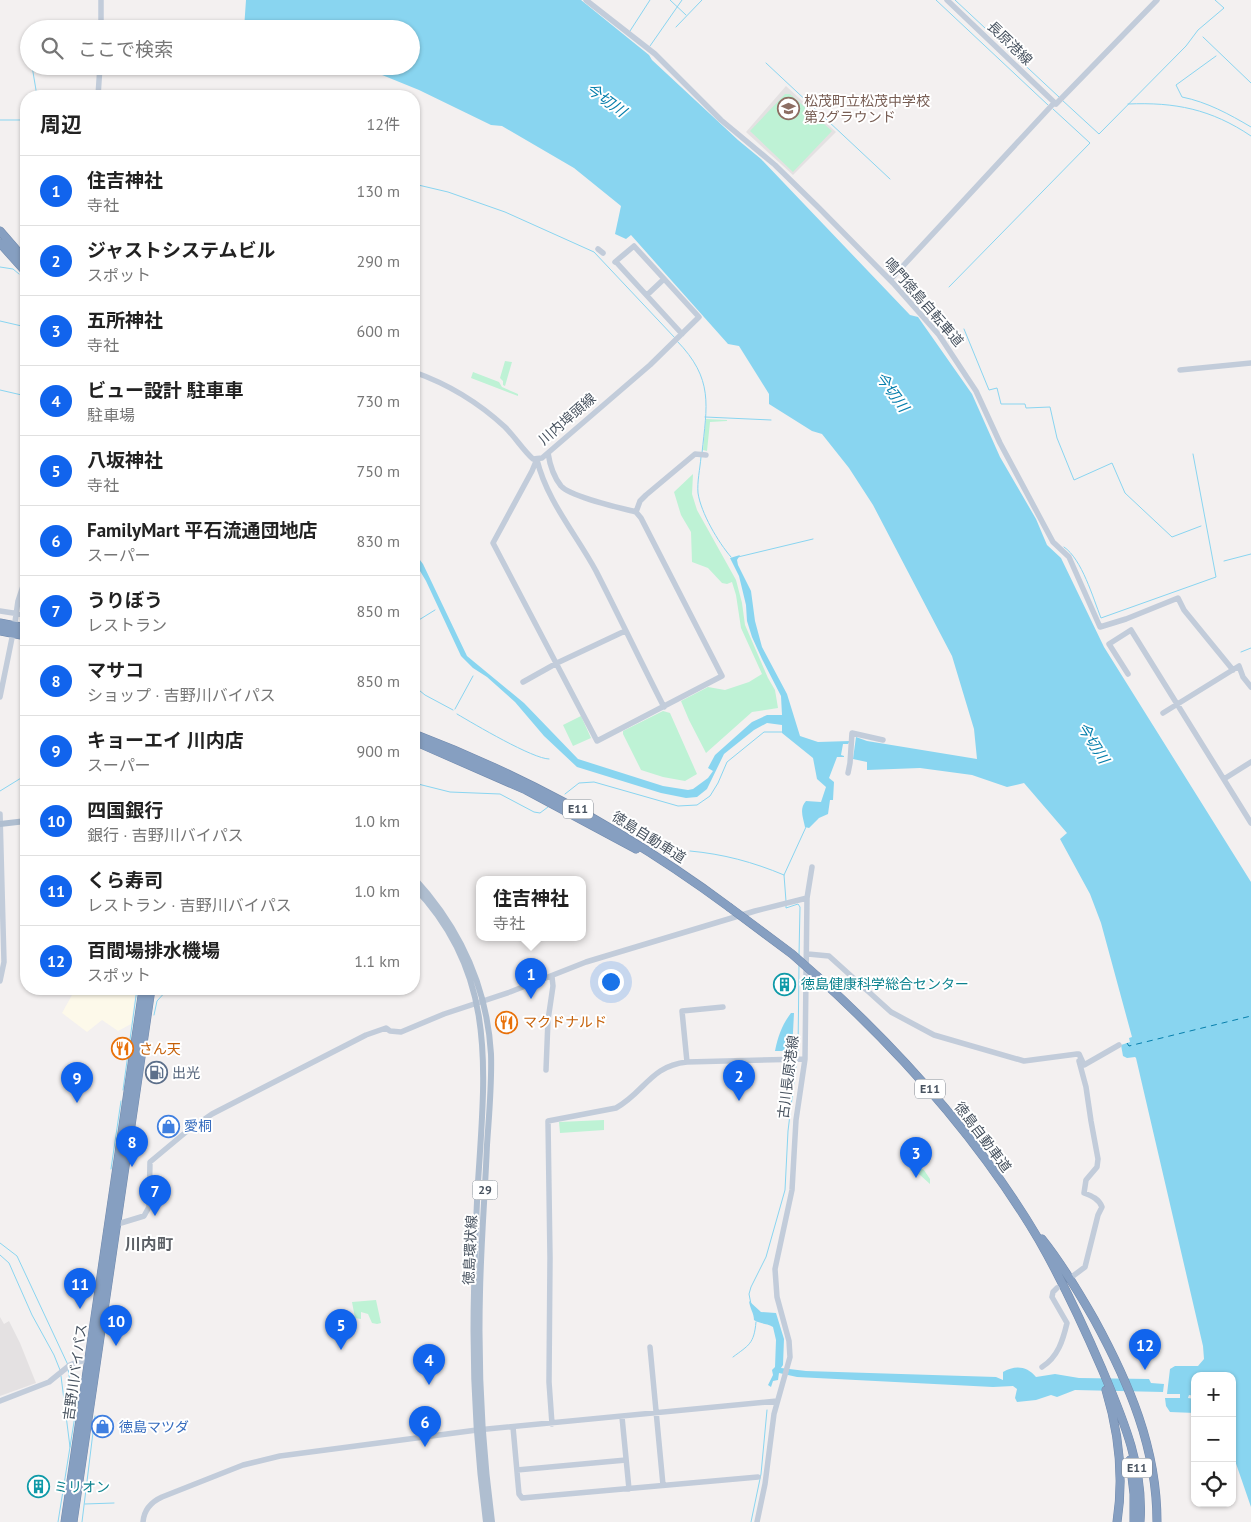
<!DOCTYPE html>
<html lang="ja">
<meta charset="utf-8">
<style>
:root{--surface:#fff;--page:#f6f6f6;--text:#222;--muted:#767676;--line:#e0e0e0;--accent:#1164ed}
body{margin:0;font-family:"PT Sans","Noto Sans JP",sans-serif;background:var(--page);color:var(--text)}
.controls{position:absolute;right:15px;bottom:15px;display:grid;overflow:hidden;border-radius:10px;box-shadow:0 1px 4px #0004}
.controls button{width:45px;height:45px;display:grid;place-items:center;padding:0;border:0;border-bottom:1px solid var(--line);background:var(--surface);color:var(--text);font:25px sans-serif}
.you{position:absolute;left:610px;top:981px;width:18px;height:18px;margin:-12px;border:4px solid #fff;border-radius:50%;background:#1a73e8;box-shadow:0 0 0 8px #1a73e833}
.badge{display:grid;place-items:center;width:32px;height:32px;border-radius:50%;background:var(--accent);color:#fff;font-size:16px;font-weight:700}
.pin{position:absolute;translate:-50% -41px;filter:drop-shadow(0 1px 2px #0008)}
.pin::after{content:'';position:absolute;top:26px;width:18px;height:15px;background:inherit;clip-path:polygon(0 0,100% 0,50% 100%)}
.popup{position:absolute;left:476px;top:876px;width:110px;height:65px;box-sizing:border-box;display:grid;place-content:center;border-radius:10px;background:var(--surface);filter:drop-shadow(0 1px 4px #0005);font-size:16px;white-space:nowrap;color:var(--muted)}
.popup b{font-size:19px;color:var(--text)}
.popup::after{content:'';position:absolute;left:50%;top:100%;margin-left:-10px;border:10px solid transparent;border-top-color:var(--surface)}
.list{margin:0;padding:0;list-style:none}
h2{display:flex;justify-content:space-between;align-items:center;height:65px;margin:0;padding:0 20px;font-size:21px}
h2 small{font-size:16px;font-weight:400;color:var(--muted)}
.list li{display:grid;grid-template-columns:32px 1fr auto;gap:15px;align-items:center;box-sizing:border-box;height:70px;padding:0 20px;border-top:1px solid var(--line)}
.list b{display:block;font-size:19px;white-space:nowrap}
.list p{margin:0;font-size:16px;white-space:nowrap;color:var(--muted)}
.list em{font-size:16px;font-style:normal;color:var(--muted)}
.icon{flex:none;width:28px;height:28px;fill:none;stroke:currentColor;stroke-width:2;stroke-linecap:round;stroke-linejoin:round}
.map{position:relative;flex:none;width:1251px;height:1522px;overflow:hidden}
.search{position:absolute;background:var(--surface);box-shadow:0 1px 4px #0004;left:20px;top:20px;width:400px;height:55px;display:flex;align-items:center;gap:12px;box-sizing:border-box;padding:0 18px;border-radius:28px;color:var(--muted);font-size:19px}
.panel{position:absolute;background:var(--surface);box-shadow:0 1px 4px #0004;left:20px;top:90px;width:400px;height:905px;border-radius:20px}
.map>svg:first-child{display:block}
.commercial{fill:#fdf9ea}
.education{fill:#e4e1e2}
.green{fill:#bef2d5}
.water{fill:#89d5f0}
.lines{fill:none;stroke-linecap:round;stroke-linejoin:round}
.stream{stroke:#89d5f0;stroke-width:1}
.ferry{stroke:#077fac;stroke-width:1;stroke-dasharray:6 5;stroke-linecap:butt}
.highway-casing{stroke:#718aad;stroke-width:9}
.secondary{stroke:#c2ccda;stroke-width:5.5}
.primary{stroke:#afbed0;stroke-width:6}
.highway{stroke:#869fc1;stroke-width:8}
.highway-bridge-casing{stroke:#718aad;stroke-width:9;stroke-linecap:butt}
.highway-bridge{stroke:#869fc1;stroke-width:8}
.labels{text-anchor:middle;stroke-width:4;stroke-linejoin:round;paint-order:stroke}
.shield{fill:#fff;stroke:#7e868f;stroke-width:1}
.shield-label{font-size:12px;font-weight:bold;fill:#47525f}
.street-label{font-size:14px;fill:#47525f;stroke:#fff}
.education-label{font-size:14px;fill:#785e54;stroke:#fff;text-anchor:start}
.culture-label{font-size:14px;fill:#0d838f;stroke:#fff;text-anchor:start}
.food-label{font-size:14px;fill:#c56008;stroke:#fff;text-anchor:start}
.service-label{font-size:14px;fill:#4e5e75;stroke:#fff;text-anchor:start}
.shop-label{font-size:14px;fill:#366cbe;stroke:#fff;text-anchor:start}
.water-label{font-size:15px;font-style:italic;fill:#077fac;stroke:#fff}
.quarter-label{font-size:16px;font-weight:bold;fill:#5c6066;stroke:#fff}
</style>
<div class="map">
<svg width="1251" height="1522" viewBox="0 0 1251 1522">
<rect width="100%" height="100%" fill="#f3f0f0"/>
<path class="commercial" d="M 63,989 L 128,989 L 135,994 L 131,1024 L 118,1031 L 102,1020 L 87,1032 L 62,1013 L 72,995 Z"/>
<path class="education" d="M 786,86 L 836,132 L 793,175 L 746,132 Z
M 0,1317 L 4,1324 L 9,1321 L 20,1343 L 36,1383 L 0,1396 Z"/>
<path class="green" d="M 785,94 L 790,94 L 832,131 L 793,172 L 750,131 Z
M 505,361 L 512,362 L 505,386 L 503,385 L 503,381 L 500,378 Z
M 473,372 L 499,382 L 502,387 L 518,394 L 518,396 L 471,378 Z
M 706,419 L 727,420 L 727,421 L 710,422 L 707,451 L 703,450 Z
M 693,474 L 692,494 L 697,510 L 736,580 L 742,603 L 745,625 L 768,678 L 775,690 L 778,708 L 752,712 L 706,753 L 689,720 L 681,701 L 708,687 L 725,690 L 749,682 L 762,674 L 741,628 L 736,595 L 732,582 L 727,584 L 722,583 L 708,568 L 692,562 L 691,532 L 681,515 L 674,492 Z
M 663,711 L 670,713 L 697,774 L 685,781 L 663,777 L 641,770 L 623,734 L 623,731 Z
M 581,716 L 591,738 L 573,746 L 563,725 Z
M 604,1120 L 604,1130 L 560,1133 L 559,1122 Z
M 909,1162 L 924,1170 L 930,1179 L 930,1184 L 920,1175 L 910,1170 Z
M 376,1300 L 381,1323 L 377,1324 L 372,1323 L 368,1314 L 361,1312 L 361,1319 L 355,1318 L 352,1302 Z"/>
<path class="water" d="M 246,0 L 581,0 L 649,55 L 652,60 L 738,140 L 761,159 L 910,315 L 918,317 L 972,394 L 1000,457 L 1036,519 L 1047,545 L 1061,558 L 1104,647 L 1251,882 L 1251,1507 L 1232,1452 L 1232,1376 L 1195,1376 L 1195,1396 L 1189,1395 L 1188,1398 L 1195,1399 L 1195,1413 L 1170,1412 L 1166,1406 L 1165,1398 L 1180,1398 L 1180,1394 L 1167,1394 L 1170,1369 L 1175,1366 L 1198,1366 L 1204,1359 L 1203,1346 L 1136,1058 L 1135,1057 L 1127,1058 L 1123,1056 L 1121,1045 L 1130,1042 L 1129,1038 L 1132,1037 L 1101,923 L 1090,894 L 1060,839 L 1067,833 L 1024,783 L 1007,787 L 972,775 L 920,768 L 867,770 L 867,762 L 853,759 L 856,737 L 867,741 L 977,759 L 974,729 L 952,656 L 873,505 L 849,468 L 822,434 L 812,431 L 769,404 L 769,394 L 739,346 L 728,344 L 631,235 L 626,239 L 615,234 L 621,206 L 574,168 L 502,126 L 491,125 L 419,90 L 360,66 L 411,66 L 411,29 L 244,29 Z
M 414,552 L 423,564 L 467,656 L 524,703 L 578,759 L 663,786 L 688,790 L 693,789 L 708,778 L 713,771 L 708,768 L 715,755 L 752,722 L 767,715 L 782,715 L 781,696 L 762,659 L 752,637 L 747,621 L 746,605 L 739,576 L 730,558 L 740,555 L 737,560 L 738,565 L 751,591 L 755,621 L 762,647 L 787,694 L 800,736 L 818,742 L 850,741 L 848,744 L 843,744 L 841,755 L 844,756 L 844,757 L 837,757 L 829,778 L 834,782 L 833,800 L 830,800 L 828,814 L 819,818 L 809,828 L 805,827 C 803,817 799,809 806,801 L 821,802 L 826,787 L 817,779 L 813,758 L 782,733 L 782,725 L 767,723 L 754,730 L 724,754 L 707,789 L 697,797 L 686,798 L 661,793 L 577,767 L 544,736 L 515,702 L 487,677 L 473,668 L 461,656 L 426,581 L 414,561 Z
M 791,1013 L 794,1013 L 792,1051 L 775,1051 C 778,1036 782,1025 791,1013 Z
M 749,1301 L 761,1312 L 776,1313 L 784,1339 L 783,1365 L 781,1368 L 806,1371 L 996,1377 L 1003,1380 L 1003,1372 C 1015,1365 1027,1366 1036,1377 L 1055,1374 L 1079,1378 L 1149,1379 L 1151,1383 L 1164,1384 L 1163,1392 L 1075,1390 L 1057,1397 L 1051,1395 L 1036,1400 L 1017,1402 L 1015,1398 L 1017,1389 L 1013,1386 L 993,1387 L 797,1377 L 779,1373 L 778,1380 L 773,1381 L 771,1387 L 768,1385 L 773,1375 L 772,1370 L 775,1367 L 776,1340 L 773,1327 C 766,1323 760,1324 754,1320 C 754,1313 750,1309 749,1301 Z"/>
<g class="lines">
<path class="stream" d="M 670,0 L 686,15
M 936,0 L 1048,105
M 955,0 L 1059,97
M 676,27 L 702,0
M 630,31 L 650,0
M 1203,37 L 1251,83
M 650,46 L 682,0
M 1216,56 L 1176,85 L 1182,97 C 1207,102 1229,114 1251,127
M 766,63 L 890,179
M 32,66 L 37,96
M 1062,100 L 1099,134 L 1186,46 L 1198,30 L 1224,8 L 1215,0
M 1128,104 C 1175,102 1211,109 1251,136
M 0,120 L 26,120
M 414,184 L 448,192 L 505,212 L 594,252 L 675,338
M 0,267 L 13,269 L 19,274
M 949,287 L 1090,143 L 1053,109
M 0,321 L 26,327
M 964,329 L 989,390 L 997,388 L 1001,404 L 1025,404 L 1026,408 L 1050,407 L 1057,438 L 1074,480 L 1112,463 L 1125,493 L 1172,537 L 1201,526
M 677,341 C 714,379 707,405 702,453
M 0,390 L 26,396
M 705,417 L 771,420
M 701,457 C 700,469 697,482 698,493 C 701,513 718,542 731,557
M 1064,547 C 1082,559 1093,598 1101,618 L 1216,577 L 1193,454
M 738,557 L 813,539
M 1224,561 L 1251,554
M 414,623 L 435,610
M 1241,652 L 1251,648
M 414,686 L 425,695 L 453,710
M 455,709 L 473,676
M 457,714 C 474,724 533,759 549,759
M 414,783 L 450,792 L 500,794 L 534,812 L 540,813 L 548,807
M 0,791 L 26,775
M 565,794 L 579,783 L 594,782 L 678,806 L 697,805 L 710,796 L 718,783 L 727,762 L 764,732 L 782,732
M 690,851 C 723,854 753,862 784,875
M 786,901 L 784,875 L 806,827
M 786,905 L 786,908 L 798,904 L 800,907 L 799,955
M 154,1015 L 157,1001 L 168,989
M 798,1052 L 799,964
M 123,1090 L 137,989
M 134,1141 L 140,1138
M 111,1169 L 121,1101
M 0,1243 L 17,1256 L 68,1365
M 0,1255 L 9,1263 L 32,1315 L 54,1355 L 60,1370
M 751,1304 L 749,1294 L 751,1287 L 766,1257 L 785,1190 L 788,1131 L 796,1065
M 733,1357 C 749,1345 754,1344 756,1322
M 68,1369 L 75,1412
M 61,1376 L 70,1447
M 85,1504 L 114,1503
M 58,1522 L 78,1397
M 82,1522 L 95,1416
M 751,1522 L 761,1474 L 767,1410"/>
<path class="ferry" d="M 1127,1043 L 1129,1046 L 1251,1016"/>
<defs>
<path id="highway" d="M 0,231 L 26,261
M 0,243 L 26,272
M 0,623 L 26,628
M 0,631 L 26,636
M 414,734 C 527,777 632,835 729,907
M 414,741 L 526,790 L 636,849
M 818,977 C 903,1054 980,1140 1039,1240 C 1063,1282 1083,1325 1102,1369 C 1123,1419 1144,1467 1140,1522
M 1042,1239 C 1062,1264 1078,1291 1094,1319 C 1129,1383 1157,1448 1157,1522
M 1106,1390 C 1119,1433 1124,1477 1117,1522
M 1130,1460 L 1134,1494 L 1134,1522
M 65,1522 L 143,989
M 73,1522 L 151,989"/>
</defs>
<use href="#highway" class="highway-casing"/>
<path class="secondary" d="M 586,0 L 655,54 L 721,120 L 775,165 L 819,208 L 893,283 L 939,335 L 976,391 L 1000,443 L 1053,542 L 1069,557 L 1100,627 L 1126,619 L 1178,598 L 1184,610 L 1233,670
M 947,0 L 1056,104 L 1157,0
M 101,29 L 101,0
M 98,96 L 100,66
M 598,249 L 603,253
M 617,263 L 682,334
M 890,280 L 1054,103
M 647,295 L 664,279
M 1180,370 L 1251,363
M 414,372 C 448,384 479,403 505,427 C 515,437 523,450 533,459 L 542,458 L 650,365 L 699,317 L 634,246 L 615,262
M 537,459 L 532,471 L 493,543 L 597,741 L 722,676 L 641,518 L 636,512 C 621,508 571,497 561,486 C 553,476 550,466 548,453
M 537,460 C 547,501 576,534 596,571 C 619,616 641,662 664,707
M 636,512 L 640,501 L 646,495 L 695,454 L 706,455
M 0,611 L 26,615
M 15,622 L 18,601 L 26,577
M 1128,674 L 1109,644 L 1131,630 L 1251,823
M 523,682 L 557,663 L 625,631
M 0,697 L 12,638
M 1163,713 L 1239,666 L 1243,677 L 1251,687
M 848,773 L 850,763 L 852,733 L 883,740
M 1224,779 L 1251,762
M 0,814 L 4,962 L 0,981
M 808,954 L 829,956 L 891,1012 L 934,1035 L 1024,1061 L 1077,1054 L 1079,1054 L 1084,1065 L 1119,1045
M 687,1062 L 682,1011 L 723,1007
M 546,1070 L 548,1020 L 553,986 L 552,977
M 116,1223 L 121,1223 L 144,1216 L 149,1207 L 150,1162 L 186,1132 L 212,1114 L 366,1035 L 386,1028 L 390,1031 L 401,1032 L 444,1014 L 510,992 L 586,962 L 755,911 L 807,898
M 1073,1276 L 1085,1267 L 1098,1215 L 1102,1207 C 1099,1199 1092,1196 1084,1193 L 1086,1180 L 1097,1167 L 1098,1159 L 1091,1121 L 1086,1087 L 1079,1061
M 650,1347 L 663,1485
M 1042,1367 C 1058,1357 1063,1340 1067,1323 L 1052,1297 L 1053,1292 L 1057,1288
M 0,1401 L 49,1382 L 70,1365 L 77,1362 L 92,1359
M 622,1417 L 629,1489
M 552,1424 L 549,1382 L 550,1258 L 548,1121 L 616,1108 C 645,1092 650,1066 687,1062 L 805,1059
M 513,1427 L 519,1494 L 522,1498 L 758,1477
M 517,1470 L 626,1460
M 143,1522 C 144,1510 151,1502 162,1497 L 243,1465 L 280,1456 L 477,1430 L 777,1401
M 757,1522 L 765,1484 L 774,1414 L 790,1357 L 789,1341 L 777,1297 L 775,1269 L 792,1190 L 796,1120 L 805,1059 L 807,898 L 812,867"/>
<path class="primary" d="M 0,824 L 26,821
M 414,878 C 460,928 487,987 491,1054 C 492,1084 489,1115 487,1145 C 485,1194 481,1243 480,1292 C 478,1368 482,1446 492,1522
M 414,887 C 494,970 486,1061 479,1167 C 476,1209 475,1250 474,1292 C 472,1369 476,1446 486,1522"/>
<use href="#highway" class="highway"/>
<defs>
<path id="highway-bridge" d="M 729,907 L 792,954 L 818,977"/>
</defs>
<use href="#highway-bridge" class="highway-bridge-casing"/>
<use href="#highway-bridge" class="highway-bridge"/>
</g>
<defs>
<symbol id="school-ring" viewBox="-11 -11 22 22"><circle r="9.5" fill="#fff" stroke="#8d6e63" stroke-width="1.5"/><path d="M0-5L7-2L0 1L-7-2ZM-4 1L0 2.5L4 1V4Q0 6-4 4Z" fill="#8d6e63"/></symbol>
<symbol id="building-ring" viewBox="-11 -11 22 22"><circle r="9.5" fill="#fff" stroke="#0f9aa8" stroke-width="1.5"/><path d="M-4-6H4V6H1V3H-1V6H-4ZM-2.5-4.3h1.7v1.8h-1.7ZM.8-4.3h1.7v1.8H.8ZM-2.5-1h1.7V.8h-1.7ZM.8-1h1.7V.8H.8Z" fill="#0f9aa8"/></symbol>
<symbol id="restaurant-ring" viewBox="-11 -11 22 22"><circle r="9.5" fill="#fff" stroke="#e8710a" stroke-width="1.5"/><path d="M-5-6h1v4h1v-4h1v4h1v-4h1v5L-1.5 .5V6h-2V.5L-5-1ZM5-6V6H3V1.5H1.5Q1.5-4 5-6Z" fill="#e8710a"/></symbol>
<symbol id="fuel-ring" viewBox="-11 -11 22 22"><circle r="9.5" fill="#fff" stroke="#5c6f8a" stroke-width="1.5"/><path d="M-5.5-6h7V0h2V4h1.3V-2.5L3-4.5l.8-.8L6-3V5H2.5V1h-1V6h-7ZM-4.2-4.7v3.2H.2V-4.7Z" fill="#5c6f8a"/></symbol>
<symbol id="shop-ring" viewBox="-11 -11 22 22"><circle r="9.5" fill="#fff" stroke="#3f7fe0" stroke-width="1.5"/><path d="M-5-2.5h2.3a2.7 3.5 0 0 1 5.4 0H5L5.5 6h-11ZM-1.5-2.5h3a1.5 2.3 0 0 0-3 0Z" fill="#3f7fe0"/></symbol>
</defs>
<g fill-rule="evenodd">
<use href="#school-ring" x="776" y="96" width="25" height="25"/>
<use href="#building-ring" x="772" y="972" width="25" height="25"/>
<use href="#restaurant-ring" x="494" y="1010" width="25" height="25"/>
<use href="#restaurant-ring" x="110" y="1036" width="25" height="25"/>
<use href="#fuel-ring" x="144" y="1060" width="25" height="25"/>
<use href="#shop-ring" x="156" y="1114" width="25" height="25"/>
<use href="#shop-ring" x="90" y="1414" width="25" height="25"/>
<use href="#building-ring" x="26" y="1474" width="25" height="25"/>
</g>
<g class="labels">
<g class="shield">
<rect x="563" y="799.5" width="30" height="19" rx="4"/>
<rect x="915" y="1079.5" width="30" height="19" rx="4"/>
<rect x="472.5" y="1180.5" width="25" height="19" rx="4"/>
<rect x="1122" y="1458.5" width="30" height="19" rx="4"/>
</g>
<g class="shield-label">
<text x="578" y="813">E11</text>
<text x="930" y="1093">E11</text>
<text x="485" y="1194">29</text>
<text x="1137" y="1472">E11</text>
</g>
<g class="street-label">
<text transform="translate(1010 43) rotate(44)" y="5">長原港線</text>
<text transform="translate(924 302) rotate(49)" y="5">鳴門徳島自転車道</text>
<text transform="translate(567 419) rotate(-41)" y="5">川内埠頭線</text>
<text transform="translate(649 837) rotate(32)" y="5">徳島自動車道</text>
<text transform="translate(788 1077) rotate(-83)" y="5">古川長原港線</text>
<text transform="translate(983 1137) rotate(53)" y="5">徳島自動車道</text>
<text transform="translate(470 1250) rotate(-87)" y="5">徳島環状線</text>
<text transform="translate(75 1372) rotate(-82)" y="5">吉野川バイパス</text>
</g>
<g class="education-label">
<text x="804" y="106">松茂町立松茂中学校<tspan x="804" dy="16">第2グラウンド</tspan></text>
</g>
<g class="culture-label">
<text x="801" y="989">徳島健康科学総合センター</text>
<text x="54" y="1492">ミリオン</text>
</g>
<g class="food-label">
<text x="523" y="1027">マクドナルド</text>
<text x="139" y="1054">さん天</text>
</g>
<g class="service-label">
<text x="172" y="1078">出光</text>
</g>
<g class="shop-label">
<text x="184" y="1131">愛桐</text>
<text x="119" y="1432">徳島マツダ</text>
</g>
<g class="water-label">
<text transform="translate(606 100) rotate(36)" y="5">今切川</text>
<text transform="translate(892 392) rotate(54)" y="5">今切川</text>
<text transform="translate(1093 743) rotate(58)" y="5">今切川</text>
</g>
<g class="quarter-label">
<text x="149" y="1250">川内町</text>
</g>
</g>
</svg>
<div class="controls">
<button>+</button>
<button>−</button>
<button><svg class="icon" aria-label="locate" viewBox="0 0 24 24"><circle cx="12" cy="12" r="6"/><path d="M12 2v4M12 18v4M2 12h4M18 12h4"/></svg></button>
</div>
<div class="you"></div>
<div class="pin badge" style="left:531px;top:999px">1</div>
<div class="popup"><b>住吉神社</b>寺社</div>
<div class="pin badge" style="left:739px;top:1101px">2</div>
<div class="pin badge" style="left:916px;top:1178px">3</div>
<div class="pin badge" style="left:429px;top:1385px">4</div>
<div class="pin badge" style="left:341px;top:1350px">5</div>
<div class="pin badge" style="left:425px;top:1447px">6</div>
<div class="pin badge" style="left:155px;top:1216px">7</div>
<div class="pin badge" style="left:132px;top:1167px">8</div>
<div class="pin badge" style="left:77px;top:1103px">9</div>
<div class="pin badge" style="left:116px;top:1346px">10</div>
<div class="pin badge" style="left:80px;top:1309px">11</div>
<div class="pin badge" style="left:1145px;top:1370px">12</div>
<div class="search"><svg class="icon" aria-label="search" viewBox="0 0 24 24"><circle cx="10" cy="10" r="6"/><path d="M15 15l6 6"/></svg>ここで検索</div>
<section class="panel">
<h2>周辺<small>12件</small></h2>
<ul class="list">
<li><span class="badge">1</span><div><b>住吉神社</b><p>寺社</p></div><em>130 m</em></li>
<li><span class="badge">2</span><div><b>ジャストシステムビル</b><p>スポット</p></div><em>290 m</em></li>
<li><span class="badge">3</span><div><b>五所神社</b><p>寺社</p></div><em>600 m</em></li>
<li><span class="badge">4</span><div><b>ビュー設計 駐車車</b><p>駐車場</p></div><em>730 m</em></li>
<li><span class="badge">5</span><div><b>八坂神社</b><p>寺社</p></div><em>750 m</em></li>
<li><span class="badge">6</span><div><b>FamilyMart 平石流通団地店</b><p>スーパー</p></div><em>830 m</em></li>
<li><span class="badge">7</span><div><b>うりぼう</b><p>レストラン</p></div><em>850 m</em></li>
<li><span class="badge">8</span><div><b>マサコ</b><p>ショップ · 吉野川バイパス</p></div><em>850 m</em></li>
<li><span class="badge">9</span><div><b>キョーエイ 川内店</b><p>スーパー</p></div><em>900 m</em></li>
<li><span class="badge">10</span><div><b>四国銀行</b><p>銀行 · 吉野川バイパス</p></div><em>1.0 km</em></li>
<li><span class="badge">11</span><div><b>くら寿司</b><p>レストラン · 吉野川バイパス</p></div><em>1.0 km</em></li>
<li><span class="badge">12</span><div><b>百間場排水機場</b><p>スポット</p></div><em>1.1 km</em></li>
</ul>
</section>
</div>
